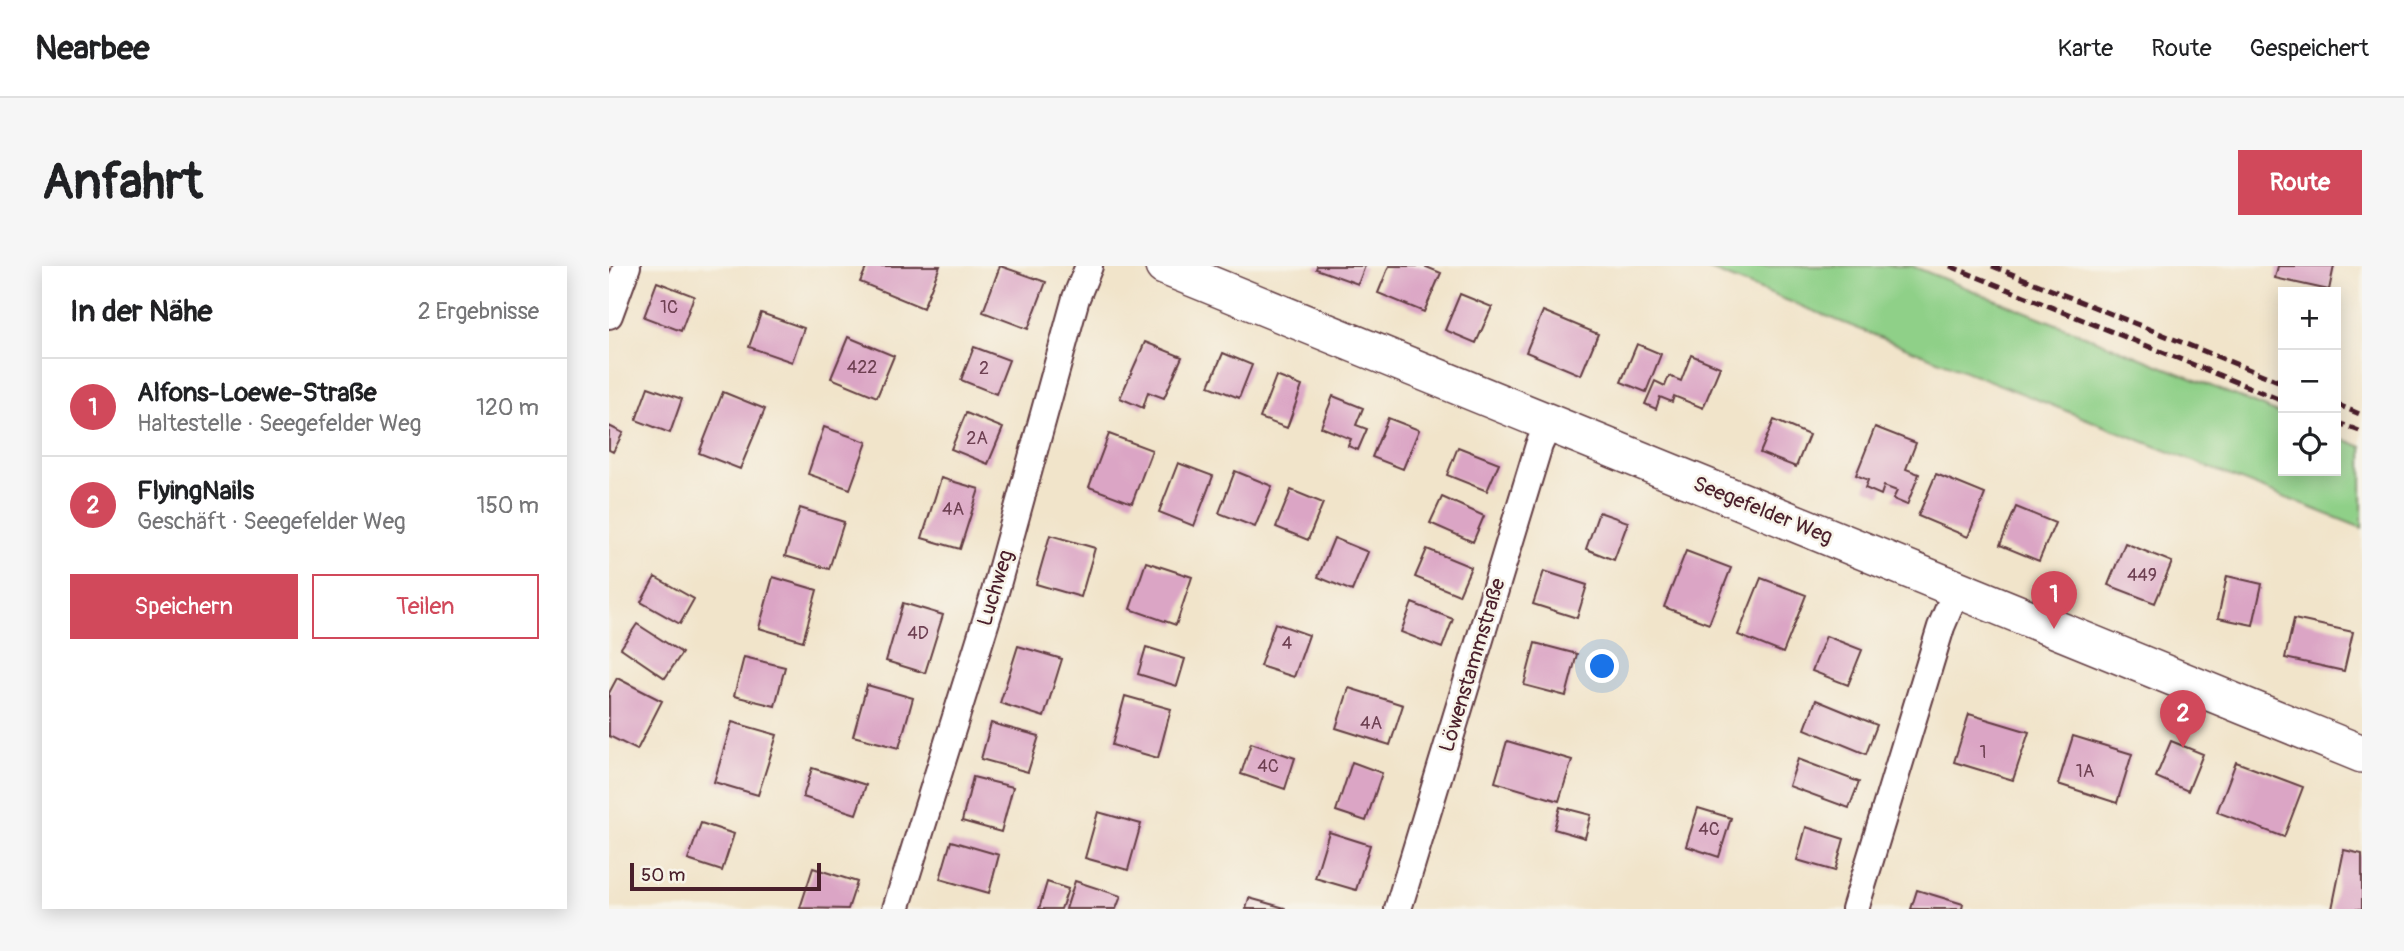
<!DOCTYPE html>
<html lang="de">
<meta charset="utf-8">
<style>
:root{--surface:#fff;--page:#f6f6f6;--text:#202124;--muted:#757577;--line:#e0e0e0;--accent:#d1495b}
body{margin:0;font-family:Pangolin,sans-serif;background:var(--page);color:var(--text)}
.controls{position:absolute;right:21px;top:21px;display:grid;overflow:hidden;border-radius:0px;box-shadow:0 4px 18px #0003}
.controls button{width:63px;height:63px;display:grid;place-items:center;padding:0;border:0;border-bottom:2px solid var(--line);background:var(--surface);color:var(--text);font:35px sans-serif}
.scale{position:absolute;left:21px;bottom:18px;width:191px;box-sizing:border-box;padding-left:7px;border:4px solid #4a1f2b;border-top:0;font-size:19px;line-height:24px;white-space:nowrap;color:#4a1f2b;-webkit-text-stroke:5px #f7f3e8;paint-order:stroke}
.you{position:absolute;left:994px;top:401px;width:24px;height:24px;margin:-18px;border:5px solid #fff;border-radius:50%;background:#1a73e8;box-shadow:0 0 0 10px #1a73e833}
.badge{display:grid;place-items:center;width:46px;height:46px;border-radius:50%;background:var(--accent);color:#fff;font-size:23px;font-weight:700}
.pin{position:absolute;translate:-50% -58px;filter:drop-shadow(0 2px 4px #0008)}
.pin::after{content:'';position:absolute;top:37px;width:24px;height:21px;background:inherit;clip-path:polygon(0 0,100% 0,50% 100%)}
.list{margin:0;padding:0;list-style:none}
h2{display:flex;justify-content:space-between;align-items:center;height:91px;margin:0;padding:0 28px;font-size:30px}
h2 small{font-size:23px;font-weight:400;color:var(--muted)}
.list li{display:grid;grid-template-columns:46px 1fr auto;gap:21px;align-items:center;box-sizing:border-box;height:98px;padding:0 28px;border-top:2px solid var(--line)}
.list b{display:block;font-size:26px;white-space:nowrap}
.list p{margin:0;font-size:23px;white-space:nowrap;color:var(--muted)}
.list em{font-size:23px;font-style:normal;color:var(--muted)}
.actions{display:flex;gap:14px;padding:21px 28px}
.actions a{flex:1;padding:16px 0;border:2px solid var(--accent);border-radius:0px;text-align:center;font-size:24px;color:var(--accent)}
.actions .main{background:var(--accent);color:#fff}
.icon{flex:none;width:38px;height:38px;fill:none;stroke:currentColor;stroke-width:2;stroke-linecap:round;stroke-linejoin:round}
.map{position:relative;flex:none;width:1753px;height:643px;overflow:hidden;border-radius:0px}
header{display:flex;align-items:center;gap:42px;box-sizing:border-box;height:98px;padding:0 35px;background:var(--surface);border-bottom:2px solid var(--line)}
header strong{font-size:33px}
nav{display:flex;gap:38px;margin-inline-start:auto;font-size:24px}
.intro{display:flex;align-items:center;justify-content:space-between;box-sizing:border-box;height:168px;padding:0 42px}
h1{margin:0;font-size:49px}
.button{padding:18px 32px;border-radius:0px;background:var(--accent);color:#fff;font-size:24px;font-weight:700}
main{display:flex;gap:42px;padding:0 42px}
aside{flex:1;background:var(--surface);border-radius:0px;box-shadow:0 4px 18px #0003}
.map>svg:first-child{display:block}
.green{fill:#8fd088;stroke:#6c785a;stroke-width:2}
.building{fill:#dba5c5}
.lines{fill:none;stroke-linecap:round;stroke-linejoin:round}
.street-casing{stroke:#633d43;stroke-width:30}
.secondary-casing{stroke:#633d43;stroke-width:40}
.street{stroke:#fff;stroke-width:26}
.secondary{stroke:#fff;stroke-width:37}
.rail{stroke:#4a1f2b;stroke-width:5;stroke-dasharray:10 5;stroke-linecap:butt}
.labels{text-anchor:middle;stroke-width:5;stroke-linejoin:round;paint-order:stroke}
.number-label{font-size:18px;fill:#6e4052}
.street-label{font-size:21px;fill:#4a1f2b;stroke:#f7f3e8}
</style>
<header>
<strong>Nearbee</strong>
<nav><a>Karte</a><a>Route</a><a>Gespeichert</a></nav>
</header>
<div class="intro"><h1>Anfahrt</h1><a class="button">Route</a></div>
<main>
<aside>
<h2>In der Nähe<small>2 Ergebnisse</small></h2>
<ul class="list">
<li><span class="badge">1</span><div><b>Alfons-Loewe-Straße</b><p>Haltestelle · Seegefelder Weg</p></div><em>120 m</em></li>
<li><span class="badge">2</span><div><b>FlyingNails</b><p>Geschäft · Seegefelder Weg</p></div><em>150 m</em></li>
</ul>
<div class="actions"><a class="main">Speichern</a><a>Teilen</a></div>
</aside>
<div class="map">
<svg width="1753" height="643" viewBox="0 0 1753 643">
<rect width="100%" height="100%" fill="#f7f3e8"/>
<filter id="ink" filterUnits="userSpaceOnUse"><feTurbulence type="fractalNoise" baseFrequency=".0143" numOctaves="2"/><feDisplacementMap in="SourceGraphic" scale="14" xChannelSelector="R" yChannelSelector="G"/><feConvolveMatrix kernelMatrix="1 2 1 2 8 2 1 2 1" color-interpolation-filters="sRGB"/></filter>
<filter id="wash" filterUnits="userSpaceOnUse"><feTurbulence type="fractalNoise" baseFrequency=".00686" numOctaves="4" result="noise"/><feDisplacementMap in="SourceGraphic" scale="28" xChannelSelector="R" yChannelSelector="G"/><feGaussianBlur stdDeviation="1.57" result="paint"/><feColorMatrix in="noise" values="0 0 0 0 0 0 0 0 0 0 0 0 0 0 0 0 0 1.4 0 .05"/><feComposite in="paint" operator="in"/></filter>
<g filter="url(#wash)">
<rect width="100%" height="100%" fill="#f1e4ca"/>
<path class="green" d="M 1091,0 L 1303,0 L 1674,149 L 1674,205 L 1727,205 L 1727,170 L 1753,181 L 1753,262 Z"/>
<g id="blocks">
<path class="building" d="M 258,0 L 331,0 L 314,42 L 251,16 Z
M 391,0 L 437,16 L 419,63 L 374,46 Z
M 708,0 L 756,0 L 749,18 L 707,3 Z
M 780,0 L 815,0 L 832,7 L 815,46 L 769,27 Z
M 1669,0 L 1725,0 L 1720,24 L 1666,12 Z
M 48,16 L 85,30 L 72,65 L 35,51 Z
M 851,28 L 883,41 L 867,77 L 836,64 Z
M 934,45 L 989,68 L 972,109 L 917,86 Z
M 152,47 L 195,62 L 183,96 L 140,81 Z
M 239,71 L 285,90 L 268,131 L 222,112 Z
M 536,76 L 573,91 L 555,132 L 539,126 L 534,142 L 511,132 Z
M 1028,78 L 1052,88 L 1037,126 L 1012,116 Z
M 365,81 L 400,94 L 387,128 L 352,114 Z
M 614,87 L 643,99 L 630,132 L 600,120 Z
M 1082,89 L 1111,101 L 1094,142 L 1065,130 L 1063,136 L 1051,131 L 1047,143 L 1036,138 L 1046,115 L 1056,120 L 1060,110 L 1072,115 Z
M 667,110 L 693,120 L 678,162 L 651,152 Z
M 39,121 L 73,133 L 61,167 L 27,154 Z
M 114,126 L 156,143 L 131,203 L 90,187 Z
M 724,130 L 754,142 L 747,159 L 758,163 L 749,184 L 739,180 L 742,173 L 712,161 Z
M 357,147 L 394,162 L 379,198 L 342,183 Z
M 779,152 L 810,164 L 794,203 L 763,191 Z
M 1165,154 L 1200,169 L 1187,201 L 1151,187 Z
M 0,160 L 14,167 L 4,186 L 0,184 Z
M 215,161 L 258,176 L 241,223 L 199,208 Z
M 1266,161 L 1307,177 L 1297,203 L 1310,208 L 1298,239 L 1284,233 L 1288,225 L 1275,220 L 1272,229 L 1256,222 L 1259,214 L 1247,209 Z
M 500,168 L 543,184 L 523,237 L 480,221 Z
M 849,181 L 890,197 L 878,225 L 838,209 Z
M 569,197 L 604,210 L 585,260 L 550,246 Z
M 626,205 L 663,220 L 646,261 L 610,247 Z
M 1327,208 L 1376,228 L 1359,271 L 1309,250 Z
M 332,212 L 370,223 L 351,283 L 313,272 Z
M 682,224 L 714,237 L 699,274 L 667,261 Z
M 833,231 L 875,250 L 864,276 L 821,257 Z
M 1407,241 L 1446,257 L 1430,295 L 1391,279 Z
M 191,242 L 235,256 L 220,303 L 176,290 Z
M 990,246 L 1019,256 L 1005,294 L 977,283 Z
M 441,269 L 486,282 L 472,331 L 427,318 Z
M 725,272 L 759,286 L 743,325 L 709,311 Z
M 1516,277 L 1563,296 L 1546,337 L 1499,319 Z
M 818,283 L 862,301 L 850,329 L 806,311 Z
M 1077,285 L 1122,302 L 1100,358 L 1055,341 Z
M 537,296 L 583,311 L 567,359 L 521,343 Z
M 935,305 L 978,319 L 968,352 L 924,338 Z
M 1618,310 L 1653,318 L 1644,359 L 1609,352 Z
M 46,311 L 85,333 L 71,358 L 32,336 Z
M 164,311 L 208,324 L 194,375 L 150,362 Z
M 1152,312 L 1197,329 L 1174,387 L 1129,369 Z
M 294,337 L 334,349 L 316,407 L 277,395 Z
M 803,337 L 844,353 L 833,382 L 792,366 Z
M 1685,353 L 1744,366 L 1735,405 L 1676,392 Z
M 666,357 L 700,369 L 685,411 L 651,400 Z
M 28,358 L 73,387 L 56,412 L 12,382 Z
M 1217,370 L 1253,384 L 1239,419 L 1203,405 Z
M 926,377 L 968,388 L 957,430 L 915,419 Z
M 409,380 L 453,393 L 435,451 L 391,437 Z
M 537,381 L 576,393 L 568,420 L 529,408 Z
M 135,391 L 176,401 L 166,440 L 125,430 Z
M 8,412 L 53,435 L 28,484 L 0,470 L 0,427 Z
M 258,419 L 304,432 L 290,482 L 244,470 Z
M 740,422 L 794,439 L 781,479 L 727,462 Z
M 516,430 L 562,443 L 549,492 L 503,479 Z
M 1207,434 L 1268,459 L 1257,488 L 1196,463 Z
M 1360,448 L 1420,466 L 1404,514 L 1345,496 Z
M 123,456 L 168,469 L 149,529 L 105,516 Z
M 382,457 L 430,470 L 419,506 L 372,493 Z
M 1464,470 L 1523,488 L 1508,537 L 1449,518 Z
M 898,475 L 963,494 L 950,535 L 886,516 Z
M 1562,475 L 1594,488 L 1579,525 L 1547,511 Z
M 642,477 L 686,492 L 676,523 L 632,508 Z
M 1189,493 L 1250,516 L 1240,542 L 1180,520 Z
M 743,496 L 773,507 L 757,555 L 727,545 Z
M 1627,496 L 1694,521 L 1675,571 L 1608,546 Z
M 203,502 L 257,519 L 247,548 L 194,531 Z
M 364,511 L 404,521 L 392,566 L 353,555 Z
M 951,541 L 982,549 L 976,572 L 945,563 Z
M 1089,542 L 1122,552 L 1110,591 L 1077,580 Z
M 489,546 L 532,558 L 519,604 L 476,592 Z
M 92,557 L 125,568 L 113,605 L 79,594 Z
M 1197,561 L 1235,573 L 1226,605 L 1188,594 Z
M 720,566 L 761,579 L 747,624 L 706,612 Z
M 342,575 L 390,589 L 380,627 L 331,613 Z
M 1735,584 L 1753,588 L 1753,643 L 1723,643 Z
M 204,602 L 248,616 L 239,643 L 191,642 Z
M 466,615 L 512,630 L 507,643 L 457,643 Z
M 438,616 L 459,623 L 452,643 L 430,643 Z
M 1308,624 L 1354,638 L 1353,643 L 1302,643 Z
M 640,632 L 676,642 L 676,643 L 637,643 Z"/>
</g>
</g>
<g filter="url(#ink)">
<use href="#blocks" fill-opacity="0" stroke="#633d43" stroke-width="2"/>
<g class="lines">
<defs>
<path id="street" d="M 0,49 L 18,0
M 287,643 L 386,326 L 467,32 L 480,0
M 789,643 L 930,179 L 941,156
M 1246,643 L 1332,361 L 1348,323"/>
<path id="secondary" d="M 555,0 L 1753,488"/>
</defs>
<use href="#street" class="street-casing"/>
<use href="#secondary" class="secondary-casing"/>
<use href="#street" class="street"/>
<use href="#secondary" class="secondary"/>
<path class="rail" d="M 1341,0 L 1674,135
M 1383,0 L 1674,117
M 1727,138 L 1753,149
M 1727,156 L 1753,166"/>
</g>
</g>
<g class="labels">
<g class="number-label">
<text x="60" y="47">1C</text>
<text x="253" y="107">422</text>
<text x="375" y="108">2</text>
<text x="368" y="178">2A</text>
<text x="344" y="249">4A</text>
<text x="1533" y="315">449</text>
<text x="309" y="373">4D</text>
<text x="678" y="383">4</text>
<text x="762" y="463">4A</text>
<text x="1374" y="492">1</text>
<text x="659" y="506">4C</text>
<text x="1476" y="511">1A</text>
<text x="1100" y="569">4C</text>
</g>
<g class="street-label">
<text transform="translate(1154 244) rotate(22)" y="7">Seegefelder Weg</text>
<text transform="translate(386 322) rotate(-73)" y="7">Luchweg</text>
<text transform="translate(863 399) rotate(-73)" y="7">Löwenstammstraße</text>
</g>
</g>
</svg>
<div class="controls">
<button>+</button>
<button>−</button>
<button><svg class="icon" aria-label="locate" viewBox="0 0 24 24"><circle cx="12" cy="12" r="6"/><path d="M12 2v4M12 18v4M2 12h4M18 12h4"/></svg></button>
</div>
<div class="scale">50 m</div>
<div class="you"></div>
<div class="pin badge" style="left:1445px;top:363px">1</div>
<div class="pin badge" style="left:1574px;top:482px">2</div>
</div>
</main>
